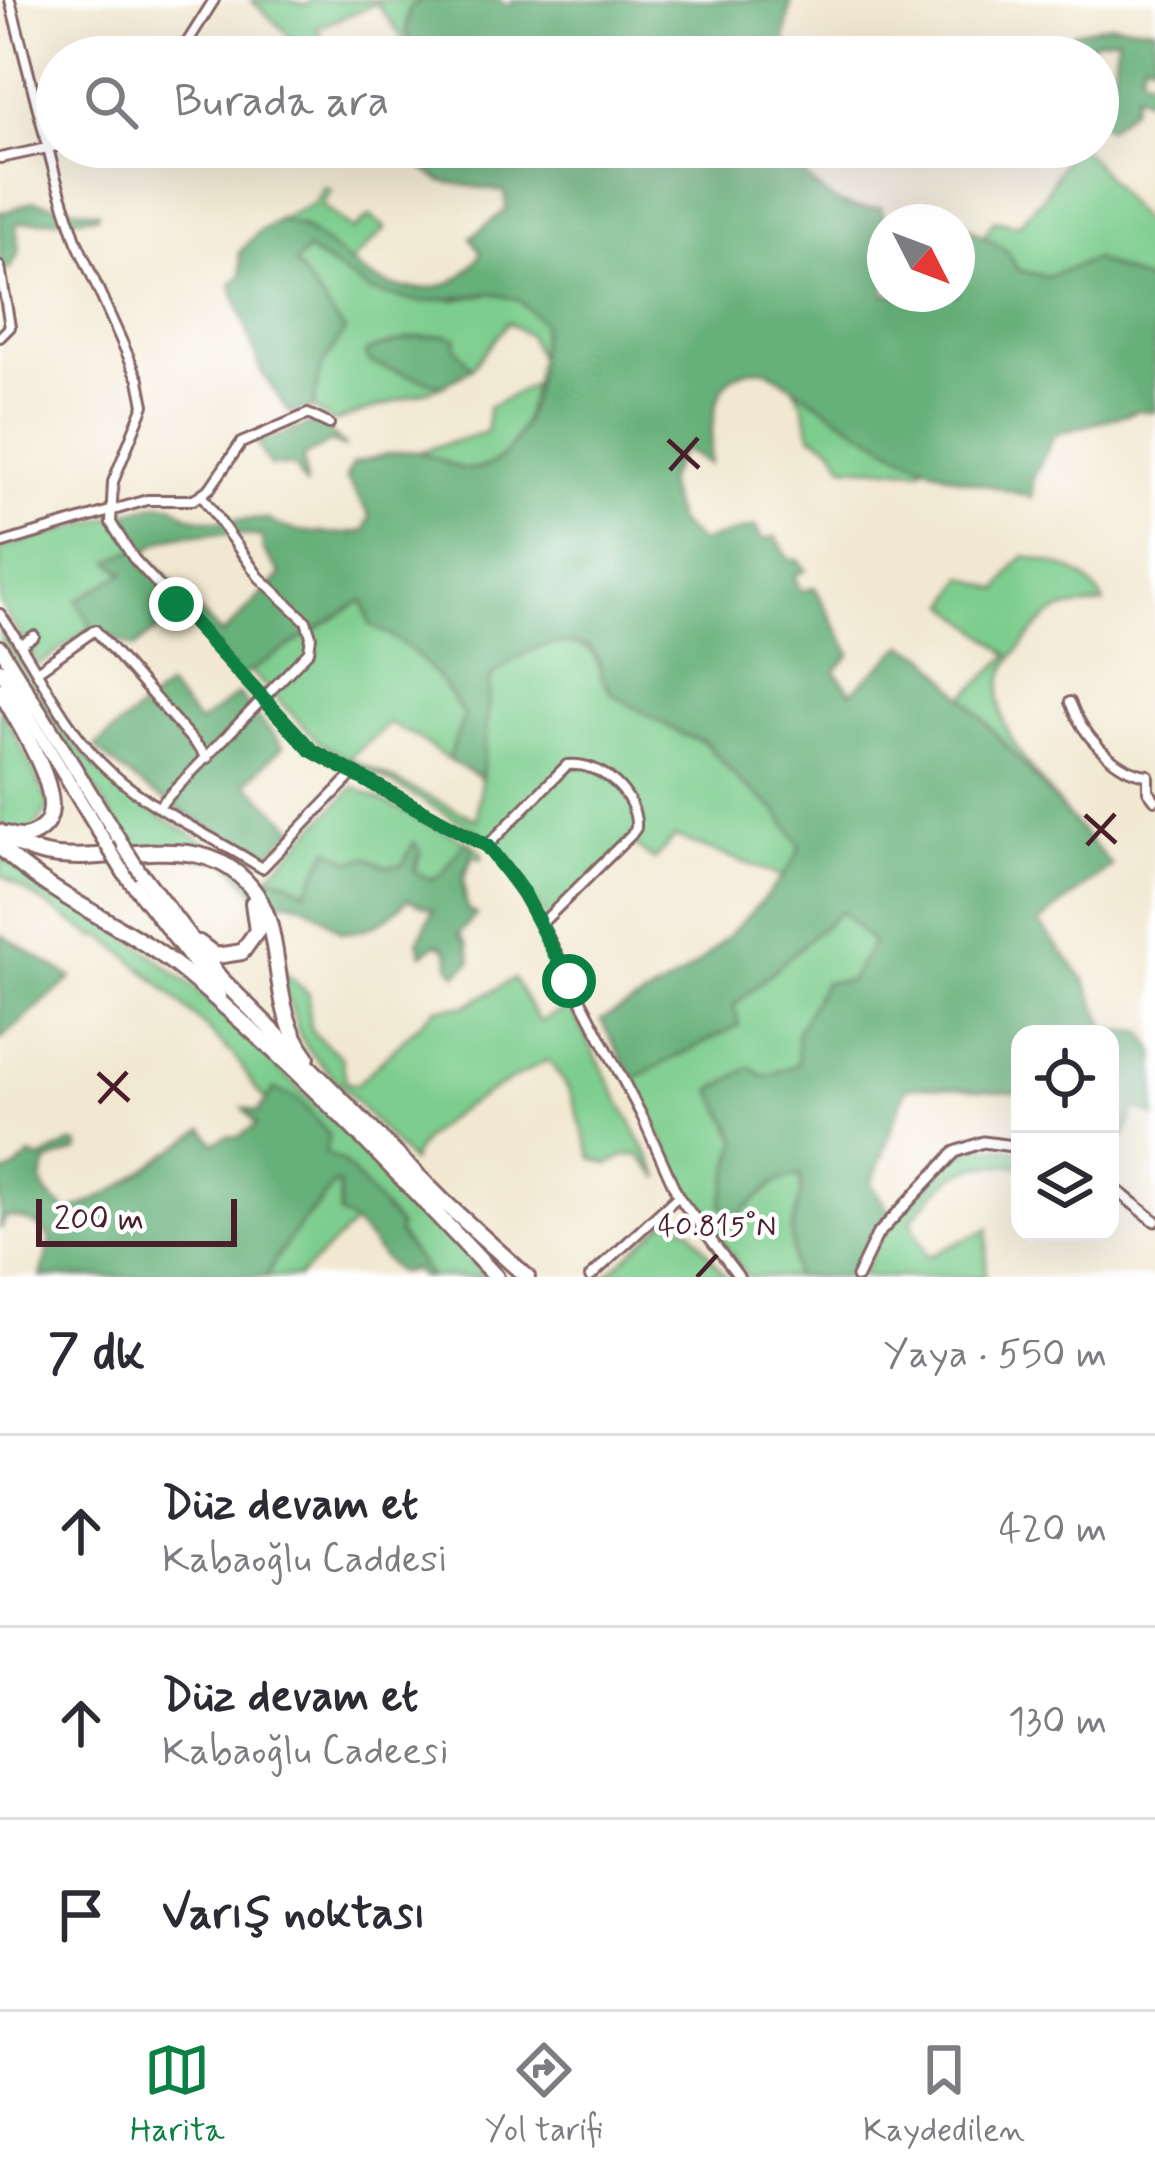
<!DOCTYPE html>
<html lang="tr">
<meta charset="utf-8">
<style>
:root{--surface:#fff;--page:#f2f2f3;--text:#2b2b33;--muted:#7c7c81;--line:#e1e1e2;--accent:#0b8043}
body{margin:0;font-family:Mynerve,sans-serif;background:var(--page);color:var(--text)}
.controls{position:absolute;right:36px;bottom:36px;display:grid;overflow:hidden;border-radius:24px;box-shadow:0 12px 48px #0002}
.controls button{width:108px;height:108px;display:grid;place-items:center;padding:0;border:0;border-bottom:3px solid var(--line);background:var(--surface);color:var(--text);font:60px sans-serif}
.compass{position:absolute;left:867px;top:204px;width:108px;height:108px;border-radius:50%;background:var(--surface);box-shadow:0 12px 48px #0002;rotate:132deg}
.scale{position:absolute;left:36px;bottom:30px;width:201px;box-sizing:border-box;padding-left:12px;border:6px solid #4a1f2b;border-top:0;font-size:33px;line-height:42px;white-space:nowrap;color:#4a1f2b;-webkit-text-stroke:9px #fff;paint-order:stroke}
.stop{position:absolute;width:36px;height:36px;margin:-27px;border:9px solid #0b8043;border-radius:50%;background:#fff}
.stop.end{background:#0b8043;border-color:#fff;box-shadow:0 3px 12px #0008}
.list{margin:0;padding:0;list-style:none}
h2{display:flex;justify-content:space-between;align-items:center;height:156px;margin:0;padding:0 48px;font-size:51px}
h2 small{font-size:39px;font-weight:400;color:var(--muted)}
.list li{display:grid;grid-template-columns:78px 1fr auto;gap:36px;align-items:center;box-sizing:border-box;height:192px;padding:0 48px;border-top:3px solid var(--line)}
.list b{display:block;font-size:45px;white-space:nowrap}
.list p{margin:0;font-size:39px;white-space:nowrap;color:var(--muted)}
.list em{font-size:39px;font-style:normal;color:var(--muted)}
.icon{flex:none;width:66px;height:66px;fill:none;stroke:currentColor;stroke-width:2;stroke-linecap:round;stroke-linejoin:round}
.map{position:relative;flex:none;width:1155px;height:1277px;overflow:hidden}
.search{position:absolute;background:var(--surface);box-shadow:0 12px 48px #0002;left:36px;right:36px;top:36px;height:132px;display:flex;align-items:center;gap:30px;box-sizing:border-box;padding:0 42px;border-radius:66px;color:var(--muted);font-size:45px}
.sheet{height:732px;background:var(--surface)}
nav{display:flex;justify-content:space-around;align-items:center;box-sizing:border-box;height:168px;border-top:3px solid var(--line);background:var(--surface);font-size:33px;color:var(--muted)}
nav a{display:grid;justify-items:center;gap:6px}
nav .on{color:var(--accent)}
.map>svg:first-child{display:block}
.green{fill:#7dcd8e;stroke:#64765c;stroke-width:3}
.forest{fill:#66b079;stroke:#586852;stroke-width:3;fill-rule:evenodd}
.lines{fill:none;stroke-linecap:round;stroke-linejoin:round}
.minor-casing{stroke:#856565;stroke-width:14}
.tertiary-casing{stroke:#856565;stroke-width:15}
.primary-casing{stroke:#856565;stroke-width:18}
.trunk-casing{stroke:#856565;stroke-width:20}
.minor{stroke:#fff;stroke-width:8}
.tertiary{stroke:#fff;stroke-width:9}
.primary{stroke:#fff;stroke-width:12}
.trunk{stroke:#fff;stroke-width:14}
.primary-bridge-casing{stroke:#856565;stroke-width:18;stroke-linecap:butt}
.primary-bridge{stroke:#fff;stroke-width:12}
.route{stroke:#0b8043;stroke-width:15}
.ticks{fill:none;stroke:#4a1f2b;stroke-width:4.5}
.ticks-label{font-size:30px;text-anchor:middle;fill:#4a1f2b;stroke:#fff;stroke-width:9;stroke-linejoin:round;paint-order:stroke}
</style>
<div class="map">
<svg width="1155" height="1277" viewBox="0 0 1155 1277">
<rect width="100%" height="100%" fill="#fff"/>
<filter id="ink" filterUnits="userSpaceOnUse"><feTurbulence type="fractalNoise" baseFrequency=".00833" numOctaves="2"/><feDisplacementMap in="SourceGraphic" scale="24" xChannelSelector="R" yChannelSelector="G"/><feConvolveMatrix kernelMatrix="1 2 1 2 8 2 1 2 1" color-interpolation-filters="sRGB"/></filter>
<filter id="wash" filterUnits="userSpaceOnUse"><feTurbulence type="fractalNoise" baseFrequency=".004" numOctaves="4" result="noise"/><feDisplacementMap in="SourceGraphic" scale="48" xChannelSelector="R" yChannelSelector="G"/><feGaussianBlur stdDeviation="2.7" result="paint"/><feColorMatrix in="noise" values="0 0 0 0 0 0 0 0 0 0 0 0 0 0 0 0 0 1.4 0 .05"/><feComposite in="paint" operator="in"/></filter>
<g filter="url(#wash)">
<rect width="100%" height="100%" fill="#f2e8d1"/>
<path class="green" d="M 251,0 L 288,0 L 306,5 L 312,0 L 423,0 L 409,9 L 406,30 L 416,57 L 377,3 L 317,28 L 328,48 L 318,47 L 302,55 L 287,33 Z
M 1071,147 L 1080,147 C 1108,174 1127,208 1155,234 L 1155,285 L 1094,259 L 1048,277 L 1018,270 L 1007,251 L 984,236 L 994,220 L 1018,225 L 1045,195 Z
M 324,187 L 331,190 L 322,205 L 353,230 L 370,216 L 386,228 L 350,264 L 303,226 L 280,219 L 313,204 Z
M 307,250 L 372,292 L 456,300 L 493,293 L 520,301 L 542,323 L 540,360 L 529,336 L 508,322 L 472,368 L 454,346 L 456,339 L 414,376 L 443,386 L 333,422 L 313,408 L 322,366 L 308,284 L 295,264 Z
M 534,384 C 527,418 509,477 462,469 C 448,466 432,457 418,452 L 487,432 L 488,408 Z
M 792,385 L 929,464 L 920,470 L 844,466 L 832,446 L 811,435 L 803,404 Z
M 125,513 L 139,547 L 111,562 L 125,573 L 78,600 L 92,627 L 39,665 L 0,604 L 0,549 Z
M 1025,556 C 1061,565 1087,569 1104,603 C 1088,608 1075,604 1059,611 C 1042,619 1031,635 1019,649 C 967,709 1030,764 1067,815 L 964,697 L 1009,655 L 949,605 L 964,577 L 999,590 L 1015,565 Z
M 363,599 L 370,625 C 417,647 437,673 464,716 L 448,760 L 415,736 L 389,724 L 349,758 L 477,820 L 491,676 C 504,667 518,653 532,648 C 563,636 597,640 601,676 L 683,735 L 703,741 L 741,783 L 774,808 L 800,845 L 798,859 L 784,877 L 675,837 L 654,860 L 632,843 L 549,922 L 501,851 L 484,835 L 320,743 L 249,670 Z
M 0,624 C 32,675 62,736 107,778 C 152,819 214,841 263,881 L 354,787 L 473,845 L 482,854 L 482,859 L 473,856 L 463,880 L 467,909 L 476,915 L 459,933 L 468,946 L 471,961 L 457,974 L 451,968 L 447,949 L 437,943 L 423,954 L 418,942 L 433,910 L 408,899 C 388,919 368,934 340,932 C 321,913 295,892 267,904 L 228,862 L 133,849 L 0,639 Z
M 0,703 L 50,805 L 33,831 L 10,832 L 0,825 Z
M 0,855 L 146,950 L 197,990 L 419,1204 L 486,1277 L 430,1277 L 398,1233 L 399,1226 L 343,1162 L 324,1153 L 275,1089 L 267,1100 C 251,1090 247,1069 234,1056 C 192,1013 148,971 101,935 L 96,938 L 0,874 Z
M 841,911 L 873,943 L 799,1064 L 765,1077 L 733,1153 L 734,1218 L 776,1182 L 801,1174 L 801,1193 L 791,1232 L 794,1277 L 748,1277 L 697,1209 L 633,1079 L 739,1025 L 733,1007 Z
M 279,968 L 309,994 C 307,1042 313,1030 342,1058 L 346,1082 L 356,1085 L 436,1008 L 465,1006 L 514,979 L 539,1022 L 570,1007 L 661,1179 L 639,1155 L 626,1155 L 609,1164 L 592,1158 L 570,1091 L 548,1060 C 511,1081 424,1120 411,1162 L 308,1049 L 299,1034 Z
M 979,1146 L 1020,1150 L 1020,1166 C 962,1160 947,1178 911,1220 L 927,1257 L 988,1229 L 985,1277 L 861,1277 L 883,1234 L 949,1164 L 961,1153 Z
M 335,1183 L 339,1184 L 340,1214 L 355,1223 L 298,1277 L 266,1277 L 286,1237 L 318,1206 Z
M 669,1218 L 691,1230 L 726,1277 L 605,1277 Z"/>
<path class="forest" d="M 423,0 L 500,0 L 510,6 L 512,0 L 791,0 L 785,37 L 787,57 L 416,57 L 406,30 L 409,8 Z
M 1111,24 L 1155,28 L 1155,63 L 1145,59 L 1140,74 L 1155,83 L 1155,105 L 1136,93 L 1132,109 L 1108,128 L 1098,123 L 1098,98 L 1111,88 L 1118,37 L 1096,40 L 1075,57 L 1058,52 L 1075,32 Z
M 422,147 L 791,147 C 802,185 840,215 881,207 L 885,225 L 885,294 L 957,294 L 957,222 L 940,222 L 947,214 L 1007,251 L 1018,270 L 1048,277 L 1094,259 L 1155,285 L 1155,412 L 1140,410 L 1054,435 L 1033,478 L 1032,498 C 1007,489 983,485 958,478 C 890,456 826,407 767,370 C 710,362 713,425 709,464 L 682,449 L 666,482 L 677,522 L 700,542 L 755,527 L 763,540 L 776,537 L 790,560 L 798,560 L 806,570 L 794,576 L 801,591 L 815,588 L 851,654 L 835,671 L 851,692 L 904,645 L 927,656 L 1112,866 L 1039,923 L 1085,980 L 1107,1030 L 1143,1032 L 1155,1053 L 1155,1117 L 1135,1107 L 1125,1138 L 1110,1134 L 1110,1034 L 1020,1034 L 1020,1092 C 995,1093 922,1082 907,1088 C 892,1119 886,1152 871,1183 L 892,1216 L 874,1232 L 854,1277 L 794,1277 L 791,1232 L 801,1193 L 801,1175 L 776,1182 L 733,1219 L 721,1204 L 738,1140 L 712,1090 L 751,1067 L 765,1077 L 798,1064 L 797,1032 L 824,982 L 849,981 L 873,943 L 841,911 L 734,1006 L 739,1025 L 633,1079 L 601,1020 C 628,1005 658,992 683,975 C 709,957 796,873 800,845 L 774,808 L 741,783 L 704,741 L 683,735 L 612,694 L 601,676 L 599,659 L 589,646 C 547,637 523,652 491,676 L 482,778 L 448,760 L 464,716 C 437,673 417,647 370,625 L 363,600 L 238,679 C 204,625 192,597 134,648 L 92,627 L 77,600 L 124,573 L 110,561 L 139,547 L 125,513 L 158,504 L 172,505 L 190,517 L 215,521 L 268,519 C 285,534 341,536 365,531 L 370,516 L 346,478 L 352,464 C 372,459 395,449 416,452 C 434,454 451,469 469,469 C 531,469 539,367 542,323 L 520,301 L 493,293 L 421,302 L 372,292 L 307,250 L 295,264 L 345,331 L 322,366 L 313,408 L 289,413 L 261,371 L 231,284 L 242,275 L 239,253 L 257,233 L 280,219 C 342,237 354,295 429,288 C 453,286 469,273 481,253 L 471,237 L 506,210 L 505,192 L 441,181 L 423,169 ZM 229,534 L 262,537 L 263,550 L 281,575 L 222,635 L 145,553 C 165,531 201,534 229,534 Z
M 33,201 L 98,212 L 97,216 L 16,223 L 19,254 L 9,270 L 0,267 L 0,211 L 6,212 Z
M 448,335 L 456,339 L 455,346 L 472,368 L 443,386 L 373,364 L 365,356 L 367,351 L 413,337 Z
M 313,423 L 325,426 L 346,448 L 330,442 L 303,457 L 306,487 L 294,466 L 270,466 L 257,444 Z
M 167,687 L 199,723 L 238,694 L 283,746 L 246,783 L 295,828 L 265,858 L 254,858 C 201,819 142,793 95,747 Z
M 465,841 L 473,845 C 473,859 464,867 463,881 C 462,890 465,900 467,909 L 476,915 L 459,934 L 468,946 L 471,961 L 457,974 L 451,968 L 447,949 L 437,943 L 423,954 L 418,942 L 433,910 L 408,899 C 388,919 368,934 340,932 C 321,913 295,892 267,904 L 257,888 L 257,876 L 263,881 L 269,876 L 289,881 L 306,891 L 329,849 L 352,861 L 367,857 L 386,867 L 402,865 L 414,842 L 421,852 L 414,872 L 431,879 L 443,873 Z
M 0,934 L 72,978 L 0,1040 Z
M 274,1089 L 299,1100 L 329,1135 L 325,1153 L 343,1162 L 399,1226 L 398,1233 L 430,1277 L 421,1277 L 414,1270 L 399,1273 C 374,1254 369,1231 340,1214 L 339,1184 L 335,1183 C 308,1218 287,1236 266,1277 L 41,1277 L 51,1241 C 41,1223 26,1218 6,1217 L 0,1230 L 0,1175 L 14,1170 L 30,1155 L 40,1159 L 70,1143 L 78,1144 L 79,1150 L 49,1161 C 33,1188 48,1197 69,1212 L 114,1191 L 204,1129 L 214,1143 L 227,1136 L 239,1137 L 256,1125 L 244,1108 L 258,1112 Z"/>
</g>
<g filter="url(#ink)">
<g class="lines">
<defs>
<path id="minor" d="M 10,0 L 56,179 L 76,240 L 139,380 L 144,405 L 113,482 L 111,523 L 134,559 L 311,750 L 487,846 L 514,880 L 541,924 L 643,1118 L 678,1196 L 739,1277
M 178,57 L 214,0
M 0,158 L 57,146
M 0,267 L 10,327 L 0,337
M 0,544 L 147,500 L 193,500 L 210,488 L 241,443 L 308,414 L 329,424
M 0,614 C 34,661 59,719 99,761 C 144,807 208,833 262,868 L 353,774
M 21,644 L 34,636
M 37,671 L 95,630 L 208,758
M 1070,702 C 1081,732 1114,772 1148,775 L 1148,791 L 1155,800
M 159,806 L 309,651 L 311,636 L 306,621 L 259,577 L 202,496
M 487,846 L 567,765 C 600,761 638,794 636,828 L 631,835 L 541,924
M 590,1277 L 678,1196"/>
<path id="tertiary" d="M 1110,1185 L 1155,1221
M 857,1277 L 877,1235 L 955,1152 L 983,1142 L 1020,1147"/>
<path id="primary" d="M 0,647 L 124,847
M 0,669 L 107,845
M 124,873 L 219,995"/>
<path id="trunk" d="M 0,690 C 15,719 73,802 42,828 C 31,838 20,839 7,834
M 0,832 C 72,895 185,809 250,886 C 289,932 265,1001 307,1057
M 0,847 C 52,898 125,924 182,970 C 295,1063 396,1171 496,1277
M 142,875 L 220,978 L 444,1202 L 527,1277
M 199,943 L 216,956 L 242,952 L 257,931 L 253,903"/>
</defs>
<use href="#minor" class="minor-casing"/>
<use href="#tertiary" class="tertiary-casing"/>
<use href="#primary" class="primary-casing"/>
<use href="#trunk" class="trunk-casing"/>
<use href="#minor" class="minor"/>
<use href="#tertiary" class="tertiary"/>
<use href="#primary" class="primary"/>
<use href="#trunk" class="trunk"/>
<defs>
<path id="primary-bridge" d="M 107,845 L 124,873
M 124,847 L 142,875"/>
</defs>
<use href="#primary-bridge" class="primary-bridge-casing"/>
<use href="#primary-bridge" class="primary-bridge"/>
</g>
</g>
<g class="lines" filter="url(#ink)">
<path class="route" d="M 176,604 L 311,750 L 487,846 L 524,894 L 569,981"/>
</g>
<path class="ticks" d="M 668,440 L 699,468M 670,470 L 698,438M 1085,815 L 1116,843M 1087,845 L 1115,814M 98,1073 L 129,1101M 99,1103 L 127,1072M 697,1277 L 717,1255"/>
<g class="ticks-label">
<text x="717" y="1235">40.815°N</text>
</g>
</svg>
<div class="controls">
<button><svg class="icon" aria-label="locate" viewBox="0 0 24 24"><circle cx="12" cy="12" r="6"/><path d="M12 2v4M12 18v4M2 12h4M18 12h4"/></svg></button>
<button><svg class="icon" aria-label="layers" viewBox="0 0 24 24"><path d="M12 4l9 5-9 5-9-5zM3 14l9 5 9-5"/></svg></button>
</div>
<svg class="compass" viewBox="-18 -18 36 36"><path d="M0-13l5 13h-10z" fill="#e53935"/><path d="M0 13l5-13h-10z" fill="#7c7c81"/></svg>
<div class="scale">200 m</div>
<div class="stop" style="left:569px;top:981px"></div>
<div class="stop end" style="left:176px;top:604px"></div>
<div class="search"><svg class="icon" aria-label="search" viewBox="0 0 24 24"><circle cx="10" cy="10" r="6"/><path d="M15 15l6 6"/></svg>Burada ara</div>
</div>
<section class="sheet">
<h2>7 dk<small>Yaya · 550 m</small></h2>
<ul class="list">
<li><svg class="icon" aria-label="ahead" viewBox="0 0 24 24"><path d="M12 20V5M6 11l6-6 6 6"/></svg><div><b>Düz devam et</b><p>Kabaoğlu Caddesi</p></div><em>420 m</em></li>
<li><svg class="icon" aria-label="ahead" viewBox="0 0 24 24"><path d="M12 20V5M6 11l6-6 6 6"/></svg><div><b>Düz devam et</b><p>Kabaoğlu Cadeesi</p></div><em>130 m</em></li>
<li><svg class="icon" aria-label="arrive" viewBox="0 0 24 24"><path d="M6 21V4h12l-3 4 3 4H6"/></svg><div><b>Varış noktası</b></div></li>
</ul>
</section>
<nav>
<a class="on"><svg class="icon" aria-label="map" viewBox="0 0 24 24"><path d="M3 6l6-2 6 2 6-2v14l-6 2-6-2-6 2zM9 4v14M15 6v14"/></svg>Harita</a>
<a><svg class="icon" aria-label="directions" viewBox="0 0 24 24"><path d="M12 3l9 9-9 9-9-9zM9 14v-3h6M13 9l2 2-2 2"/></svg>Yol tarifi</a>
<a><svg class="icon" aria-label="saved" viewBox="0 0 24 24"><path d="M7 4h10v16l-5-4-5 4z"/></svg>Kaydedilen</a>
</nav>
